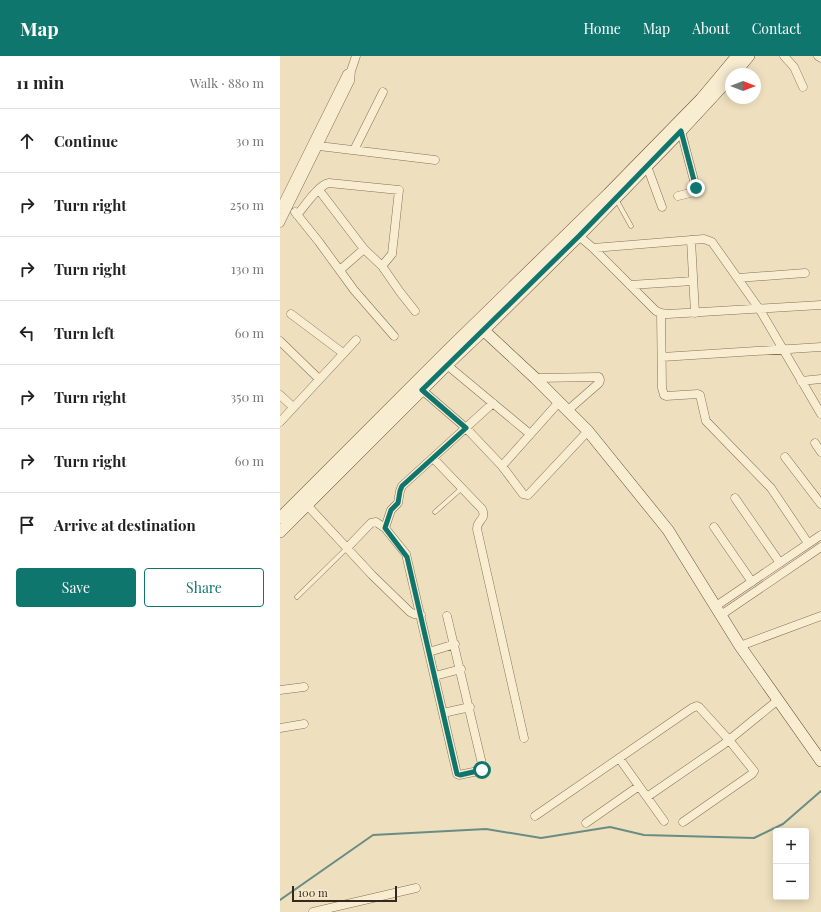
<!DOCTYPE html>
<meta charset="utf-8">
<style>
:root{--surface:#fff;--page:#f2f2f2;--text:#222;--muted:#767676;--line:#e0e0e0;--accent:#0f766e}
body{margin:0;font-family:"Playfair Display",serif;background:var(--page);color:var(--text)}
.controls{position:absolute;right:12px;bottom:12px;display:grid;overflow:hidden;border-radius:4px;box-shadow:0 2px 10px #0003}
.controls button{width:36px;height:36px;display:grid;place-items:center;padding:0;border:0;border-bottom:1px solid var(--line);background:var(--surface);color:var(--text);font:20px sans-serif}
.compass{position:absolute;left:445px;top:12px;width:36px;height:36px;border-radius:50%;background:var(--surface);box-shadow:0 2px 10px #0003;rotate:90deg}
.scale{position:absolute;left:12px;bottom:10px;width:105px;box-sizing:border-box;padding-left:4px;border:2px solid #35281c;border-top:0;font-size:11px;line-height:14px;white-space:nowrap;color:#35281c;-webkit-text-stroke:3px #f5eace;paint-order:stroke}
.stop{position:absolute;width:12px;height:12px;margin:-9px;border:3px solid #0f766e;border-radius:50%;background:#fff}
.stop.end{background:#0f766e;border-color:#fff;box-shadow:0 1px 4px #0008}
.list{margin:0;padding:0;list-style:none}
h2{display:flex;justify-content:space-between;align-items:center;height:52px;margin:0;padding:0 16px;font-size:17px}
h2 small{font-size:13px;font-weight:400;color:var(--muted)}
.list li{display:grid;grid-template-columns:26px 1fr auto;gap:12px;align-items:center;box-sizing:border-box;height:64px;padding:0 16px;border-top:1px solid var(--line)}
.list b{display:block;font-size:15px;white-space:nowrap}
.list em{font-size:13px;font-style:normal;color:var(--muted)}
.actions{display:flex;gap:8px;padding:12px 16px}
.actions a{flex:1;padding:9px 0;border:1px solid var(--accent);border-radius:4px;text-align:center;font-size:14px;color:var(--accent)}
.actions .main{background:var(--accent);color:#fff}
.icon{flex:none;width:22px;height:22px;fill:none;stroke:currentColor;stroke-width:2;stroke-linecap:round;stroke-linejoin:round}
.map{position:relative;flex:none;width:541px;height:856px;overflow:hidden}
header{display:flex;align-items:center;gap:24px;box-sizing:border-box;height:56px;padding:0 20px;background:var(--accent);color:#fff}
header strong{font-size:19px}
nav{display:flex;gap:22px;margin-inline-start:auto;font-size:14px}
main{display:flex}
aside{flex:1;background:var(--surface)}
.map>svg:first-child{display:block}
.lines{fill:none;stroke-linecap:round;stroke-linejoin:round}
.stream{stroke:#698d84;stroke-width:2}
.service-casing{stroke:#867057;stroke-width:5}
.minor-casing{stroke:#867057;stroke-width:9}
.secondary-casing{stroke:#68513a;stroke-width:12}
.service{stroke:#f9edd1;stroke-width:4}
.minor{stroke:#f9edd1;stroke-width:8}
.secondary{stroke:#f9edd1;stroke-width:11}
.route{stroke:#0f766e;stroke-width:5}
</style>
<header>
<strong>Map</strong>
<nav><a>Home</a><a>Map</a><a>About</a><a>Contact</a></nav>
</header>
<main>
<aside>
<h2>11 min<small>Walk · 880 m</small></h2>
<ul class="list">
<li><svg class="icon" aria-label="ahead" viewBox="0 0 24 24"><path d="M12 20V5M6 11l6-6 6 6"/></svg><div><b>Continue</b></div><em>30 m</em></li>
<li><svg class="icon" aria-label="right" viewBox="0 0 24 24"><path d="M7 20v-9h11M14 6l5 5-5 5"/></svg><div><b>Turn right</b></div><em>250 m</em></li>
<li><svg class="icon" aria-label="right" viewBox="0 0 24 24"><path d="M7 20v-9h11M14 6l5 5-5 5"/></svg><div><b>Turn right</b></div><em>130 m</em></li>
<li><svg class="icon" aria-label="left" viewBox="0 0 24 24"><path d="M17 20v-9H6M10 6l-5 5 5 5"/></svg><div><b>Turn left</b></div><em>60 m</em></li>
<li><svg class="icon" aria-label="right" viewBox="0 0 24 24"><path d="M7 20v-9h11M14 6l5 5-5 5"/></svg><div><b>Turn right</b></div><em>350 m</em></li>
<li><svg class="icon" aria-label="right" viewBox="0 0 24 24"><path d="M7 20v-9h11M14 6l5 5-5 5"/></svg><div><b>Turn right</b></div><em>60 m</em></li>
<li><svg class="icon" aria-label="arrive" viewBox="0 0 24 24"><path d="M6 21V4h12l-3 4 3 4H6"/></svg><div><b>Arrive at destination</b></div></li>
</ul>
<div class="actions"><a class="main">Save</a><a>Share</a></div>
</aside>
<div class="map">
<svg width="541" height="856" viewBox="0 0 541 856">
<rect width="100%" height="100%" fill="#eee0be"/>
<g class="lines">
<path class="stream" d="M 0,844 L 93,779 L 206,773 L 261,782 L 330,771 L 364,779 L 474,782 L 503,768 L 541,735"/>
<defs>
<path id="service" d="M 336,143 L 351,170
M 155,456 L 182,432
M 17,541 L 67,492"/>
<path id="minor" d="M 504,0 L 514,11 L 523,31
M 538,0 L 541,2
M 39,90 L 155,104
M 74,94 L 103,36
M 367,110 L 382,151
M 39,134 L 84,193 L 102,210 L 120,236 L 135,255
M 398,140 L 414,136 L 416,132 L 401,75
M 0,153 L 67,18 L 70,16
M 15,156 L 39,186 L 74,234 L 114,280
M 17,159 C 25,150 38,129 49,127 L 119,134 L 112,198 L 102,210
M 0,167 L 70,25 L 71,15 L 76,0
M 299,180 L 313,192 L 376,255 L 381,257 L 388,258 L 541,249
M 411,184 L 415,257
M 313,192 L 424,183 L 432,186 L 480,254 L 541,358
M 60,214 L 84,193
M 458,222 L 525,217
M 350,229 L 413,225
M 381,257 L 382,332 L 384,339 L 386,340 L 418,338 L 420,339 L 426,365 L 491,432 L 528,487
M 11,258 L 63,297
M 0,285 L 39,323
M 382,301 L 541,291
M 167,309 L 250,378
M 255,322 L 319,321 L 320,324 L 319,327 L 287,355
M 521,325 L 541,323
M 142,334 L 186,372 L 222,410 L 243,438 L 248,439 L 308,375
M 0,339 L 13,351
M 0,366 L 76,284
M 535,387 L 541,396
M 505,401 L 541,448
M 153,402 L 202,453 C 207,464 197,463 197,473 L 244,682
M 222,410 L 279,346
M 455,442 L 500,507
M 27,449 L 92,519 L 130,556 L 134,558 L 141,559
M 434,471 L 472,526
M 105,472 L 111,454 L 118,447 L 120,435 L 122,430 L 213,347
M 67,492 L 91,467 L 96,466 L 105,472 L 126,498 L 177,718 L 179,719 L 203,714 L 203,712 L 167,560
M 436,550 L 541,479
M 441,559 L 541,491
M 460,590 L 541,560
M 149,596 L 175,588
M 155,620 L 181,613
M 0,634 L 24,631
M 163,657 L 190,651
M 0,672 L 24,668
M 339,702 L 384,765
M 367,741 L 444,688 L 498,644
M 255,760 L 412,652 L 417,650 L 419,651 L 449,684 L 474,715 L 472,718 L 403,766
M 306,767 L 359,730
M 33,856 L 136,832"/>
<path id="secondary" d="M 454,18 L 469,0
M 199,270 L 255,322 L 308,375 L 388,474 L 460,590 L 541,705
M 0,462 L 168,294 L 328,138 L 421,43 L 457,0
M 0,476 L 167,309 L 204,274 L 299,180 L 401,75 L 451,21"/>
</defs>
<use href="#service" class="service-casing"/>
<use href="#minor" class="minor-casing"/>
<use href="#secondary" class="secondary-casing"/>
<use href="#service" class="service"/>
<use href="#minor" class="minor"/>
<use href="#secondary" class="secondary"/>
</g>
<g class="lines">
<path class="route" d="M 202,714 L 180,719 L 177,718 L 127,501 L 105,472 L 111,454 L 118,447 L 120,435 L 122,430 L 186,372 L 142,334 L 299,180 L 401,75 L 416,132"/>
</g>
</svg>
<div class="controls">
<button>+</button>
<button>−</button>
</div>
<svg class="compass" viewBox="-18 -18 36 36"><path d="M0-13l5 13h-10z" fill="#e53935"/><path d="M0 13l5-13h-10z" fill="#767676"/></svg>
<div class="scale">100 m</div>
<div class="stop" style="left:202px;top:714px"></div>
<div class="stop end" style="left:416px;top:132px"></div>
</div>
</main>
